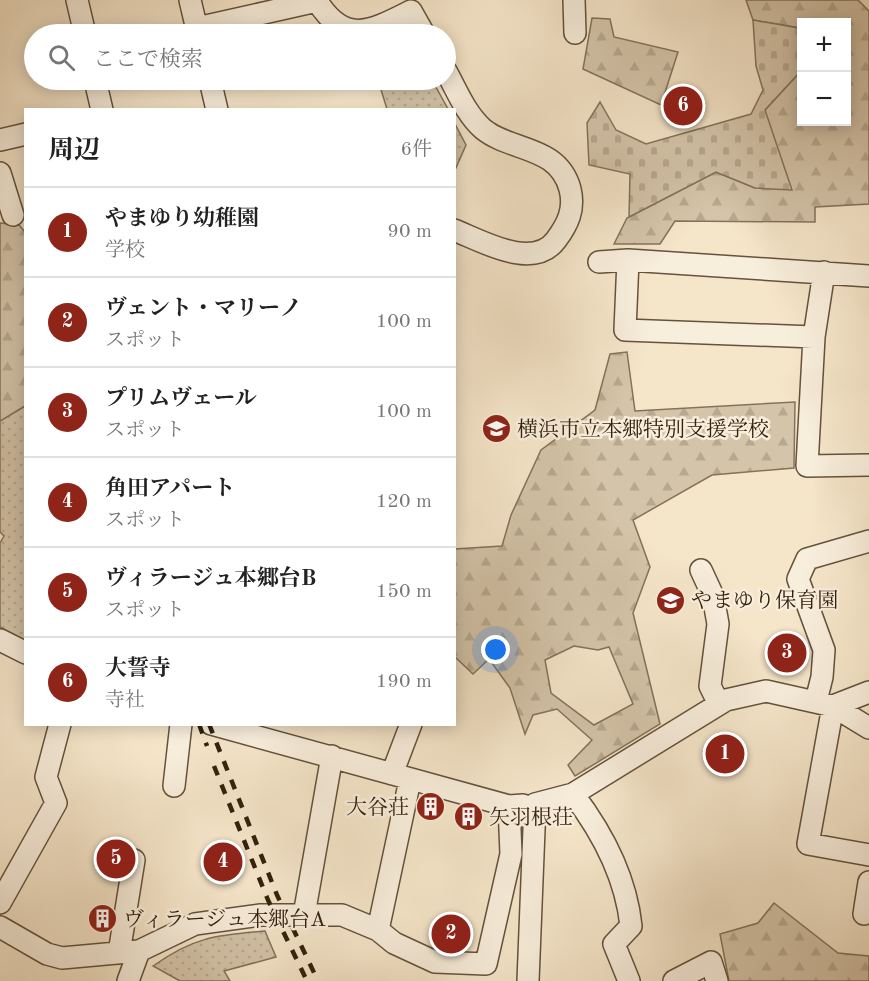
<!DOCTYPE html>
<html lang="ja">
<meta charset="utf-8">
<style>
:root{--surface:#fff;--page:#f2f2f2;--text:#222;--muted:#767676;--line:#e0e0e0;--accent:#8f2418}
body{margin:0;font-family:"Old Standard TT","Noto Serif JP",serif;background:var(--page);color:var(--text)}
.controls{position:absolute;right:18px;top:18px;display:grid;overflow:hidden;border-radius:0px;box-shadow:0 3px 15px #0003}
.controls button{width:54px;height:54px;display:grid;place-items:center;padding:0;border:0;border-bottom:2px solid var(--line);background:var(--surface);color:var(--text);font:30px sans-serif}
.you{position:absolute;left:496px;top:650px;width:21px;height:21px;margin:-15px;border:4px solid #fff;border-radius:50%;background:#1a73e8;box-shadow:0 0 0 9px #1a73e833}
.badge{display:grid;place-items:center;width:39px;height:39px;border-radius:50%;background:var(--accent);color:#fff;font-size:20px;font-weight:700}
.pin{position:absolute;translate:-50% -50%;border:3px solid #fff;box-shadow:0 2px 6px #0006}
.list{margin:0;padding:0;list-style:none}
h2{display:flex;justify-content:space-between;align-items:center;height:78px;margin:0;padding:0 24px;font-size:26px}
h2 small{font-size:20px;font-weight:400;color:var(--muted)}
.list li{display:grid;grid-template-columns:39px 1fr auto;gap:18px;align-items:center;box-sizing:border-box;height:90px;padding:0 24px;border-top:2px solid var(--line)}
.list b{display:block;font-size:22px;white-space:nowrap}
.list p{margin:0;font-size:20px;white-space:nowrap;color:var(--muted)}
.list em{font-size:20px;font-style:normal;color:var(--muted)}
.icon{flex:none;width:33px;height:33px;fill:none;stroke:currentColor;stroke-width:2;stroke-linecap:round;stroke-linejoin:round}
.map{position:relative;flex:none;width:869px;height:981px;overflow:hidden}
.search{position:absolute;background:var(--surface);box-shadow:0 3px 15px #0003;left:24px;top:24px;width:432px;height:66px;display:flex;align-items:center;gap:15px;box-sizing:border-box;padding:0 21px;border-radius:33px;color:var(--muted);font-size:22px}
.panel{position:absolute;background:var(--surface);box-shadow:0 3px 15px #0003;left:24px;top:108px;width:432px;height:618px;border-radius:0px}
.map>svg:first-child{display:block}
.grass{fill:url(#grass-dots);stroke:#84725a;stroke-width:1.5}
.forest{fill:url(#forest-firs);stroke:#84725a;stroke-width:1.5;fill-rule:evenodd}
.cemetery{fill:url(#cemetery-stones);stroke:#84725a;stroke-width:1.5}
.lines{fill:none;stroke-linecap:round;stroke-linejoin:round}
.street-casing{stroke:#64523b;stroke-width:24}
.street{stroke:#f8eedc;stroke-width:21}
.rail{stroke:#34210c;stroke-width:4.5;stroke-dasharray:10 10;stroke-linecap:butt}
.labels{text-anchor:middle;stroke-width:5;stroke-linejoin:round;paint-order:stroke}
.poi-label{font-size:21px;fill:#34210c;stroke:#f8eedc;text-anchor:start}
</style>
<div class="map">
<svg width="869" height="981" viewBox="0 0 869 981">
<defs>
<pattern id="grass-dots" width="8" height="8" patternUnits="userSpaceOnUse" patternTransform="scale(1.5)"><rect width="8" height="8" fill="#d4c4a9"/><path d="M2 2h.1M6 6h.1" fill="none" stroke="#b7a890" stroke-width="1.8" stroke-linecap="round"/></pattern>
<pattern id="forest-firs" width="22" height="20" patternUnits="userSpaceOnUse" patternTransform="scale(1.5)"><rect width="22" height="20" fill="#d4c4a9"/><path d="M5 1l3.5 6h-7zM16 11l3.5 6h-7z" fill="#b7a890"/></pattern>
<pattern id="cemetery-stones" width="16" height="16" patternUnits="userSpaceOnUse" patternTransform="scale(1.5)"><rect width="16" height="16" fill="#d4c4a9"/><path d="M2 7V4a2 2 0 0 1 4 0v3zM10 15v-3a2 2 0 0 1 4 0v3z" fill="#b7a890"/></pattern>
</defs>
<rect width="100%" height="100%" fill="#f5e5c9"/>
<filter id="stains"><feTurbulence type="fractalNoise" baseFrequency=".00333" numOctaves="4"/><feColorMatrix values="0 0 0 0 .2 0 0 0 0 .09 0 0 0 0 .02 0 0 0 .5 -.17"/></filter>
<radialGradient id="worn" r=".72"><stop offset=".6" stop-color="#630" stop-opacity="0"/><stop offset="1" stop-color="#630" stop-opacity=".3"/></radialGradient>
<path class="grass" d="M 378,80 L 432,80 L 448,109 L 387,109 Z
M 454,122 L 466,145 L 455,170 L 454,170 Z
M 25,406 L 25,640 L 0,627 L 0,543 L 4,536 L 0,532 L 0,421 Z
M 265,931 L 276,957 L 224,971 L 230,981 L 180,981 L 153,966 C 194,937 216,935 265,931 Z"/>
<path class="forest" d="M 746,0 L 858,0 L 869,11 L 869,204 L 815,207 L 815,222 L 675,221 L 660,244 L 614,244 L 627,218 L 716,172 L 755,188 L 765,110 L 801,71 L 802,122 L 846,122 L 846,22 L 802,22 L 801,33 L 799,28 L 753,20 Z
M 592,18 L 610,19 L 614,37 L 678,52 L 661,105 L 583,69 Z
M 0,223 L 19,225 L 26,233 L 25,406 L 0,421 Z
M 627,352 L 635,411 L 795,402 L 794,468 L 712,475 L 633,520 L 650,567 L 633,613 L 660,724 L 575,776 L 568,765 L 592,740 L 557,709 L 533,715 L 525,734 L 510,688 L 489,659 L 473,674 L 455,657 L 455,549 L 502,546 L 511,515 L 541,450 L 595,410 L 610,354 ZM 574,646 L 598,650 L 609,647 L 633,704 L 594,725 L 551,693 L 545,660 Z
M 774,903 L 838,953 L 869,956 L 869,981 L 729,981 L 720,934 L 758,923 Z"/>
<path class="cemetery" d="M 753,20 L 799,28 L 801,33 L 801,71 L 765,110 L 792,190 L 755,188 L 716,172 L 629,217 L 630,174 L 589,165 L 587,123 L 600,102 L 616,130 L 646,144 L 751,114 L 763,90 L 756,66 Z"/>
<g class="lines">
<defs>
<path id="street" d="M 77,0 L 85,34
M 190,0 L 198,34
M 574,0 L 575,33
M 197,28 L 317,1 C 345,46 371,31 411,11 L 424,34
M 446,71 C 457,91 466,114 483,129 C 511,152 558,145 570,189 C 575,209 568,224 556,240 C 533,271 482,241 454,230
M 95,80 L 102,110
M 210,80 L 217,110
M 0,140 L 26,134
M 0,173 L 13,215
M 599,262 L 628,260
M 824,272 L 814,337 L 807,466 L 869,465
M 814,337 L 625,330 L 628,260 L 869,276
M 701,570 L 713,596 L 718,624 L 710,686 L 719,704
M 0,640 L 26,653
M 869,692 L 833,706 L 808,844 L 869,855
M 816,701 L 822,677 L 824,650 L 798,579 L 807,559 L 869,541
M 211,724 L 509,806 L 523,805
M 392,774 L 411,724
M 174,786 L 181,724
M 573,794 C 602,832 626,878 631,926 L 614,944 L 629,981
M 0,903 L 56,803 L 46,777 L 60,724
M 864,914 L 869,882
M 304,915 L 332,756
M 0,927 L 47,954 L 62,958 L 139,951 L 195,924 L 261,915 L 342,915 L 378,930 L 394,943 L 435,962 L 486,964 L 511,854 L 509,806
M 378,930 L 410,780
M 119,953 L 134,860
M 128,981 L 139,951
M 528,981 L 535,804 L 573,794 L 726,700 L 766,691 L 833,706 L 869,728
M 674,981 L 711,962 L 717,981"/>
</defs>
<use href="#street" class="street-casing"/>
<use href="#street" class="street"/>
<path class="rail" d="M 199,724 L 207,746
M 209,724 L 277,895 L 318,981
M 214,766 L 268,900 L 307,981"/>
</g>
<defs>
<symbol id="school-disc" viewBox="-11 -11 22 22"><circle r="9.5" fill="#8f2418" stroke="#f8eedc"/><path d="M0-5L7-2L0 1L-7-2ZM-4 1L0 2.5L4 1V4Q0 6-4 4Z" fill="#fff"/></symbol>
<symbol id="building-disc" viewBox="-11 -11 22 22"><circle r="9.5" fill="#8f2418" stroke="#f8eedc"/><path d="M-4-6H4V6H1V3H-1V6H-4ZM-2.5-4.3h1.7v1.8h-1.7ZM.8-4.3h1.7v1.8H.8ZM-2.5-1h1.7V.8h-1.7ZM.8-1h1.7V.8H.8Z" fill="#fff"/></symbol>
</defs>
<g fill-rule="evenodd">
<use href="#school-disc" x="480" y="412" width="33" height="33"/>
<use href="#school-disc" x="654" y="584" width="33" height="33"/>
<use href="#building-disc" x="414" y="790" width="33" height="33"/>
<use href="#building-disc" x="452" y="800" width="33" height="33"/>
<use href="#building-disc" x="86" y="902" width="33" height="33"/>
</g>
<g class="labels">
<g class="poi-label">
<text x="517" y="436">横浜市立本郷特別支援学校</text>
<text x="691" y="607">やまゆり保育園</text>
<text x="409" y="814" text-anchor="end">大谷荘</text>
<text x="489" y="824">矢羽根荘</text>
<text x="123" y="926">ヴィラージュ本郷台A</text>
</g>
</g>
<rect width="100%" height="100%" filter="url(#stains)"/>
<rect width="100%" height="100%" fill="url(#worn)"/>
</svg>
<div class="controls">
<button>+</button>
<button>−</button>
</div>
<div class="you"></div>
<div class="pin badge" style="left:725px;top:754px">1</div>
<div class="pin badge" style="left:451px;top:934px">2</div>
<div class="pin badge" style="left:787px;top:653px">3</div>
<div class="pin badge" style="left:223px;top:862px">4</div>
<div class="pin badge" style="left:116px;top:859px">5</div>
<div class="pin badge" style="left:683px;top:106px">6</div>
<div class="search"><svg class="icon" aria-label="search" viewBox="0 0 24 24"><circle cx="10" cy="10" r="6"/><path d="M15 15l6 6"/></svg>ここで検索</div>
<section class="panel">
<h2>周辺<small>6件</small></h2>
<ul class="list">
<li><span class="badge">1</span><div><b>やまゆり幼稚園</b><p>学校</p></div><em>90 m</em></li>
<li><span class="badge">2</span><div><b>ヴェント・マリーノ</b><p>スポット</p></div><em>100 m</em></li>
<li><span class="badge">3</span><div><b>プリムヴェール</b><p>スポット</p></div><em>100 m</em></li>
<li><span class="badge">4</span><div><b>角田アパート</b><p>スポット</p></div><em>120 m</em></li>
<li><span class="badge">5</span><div><b>ヴィラージュ本郷台B</b><p>スポット</p></div><em>150 m</em></li>
<li><span class="badge">6</span><div><b>大誓寺</b><p>寺社</p></div><em>190 m</em></li>
</ul>
</section>
</div>
